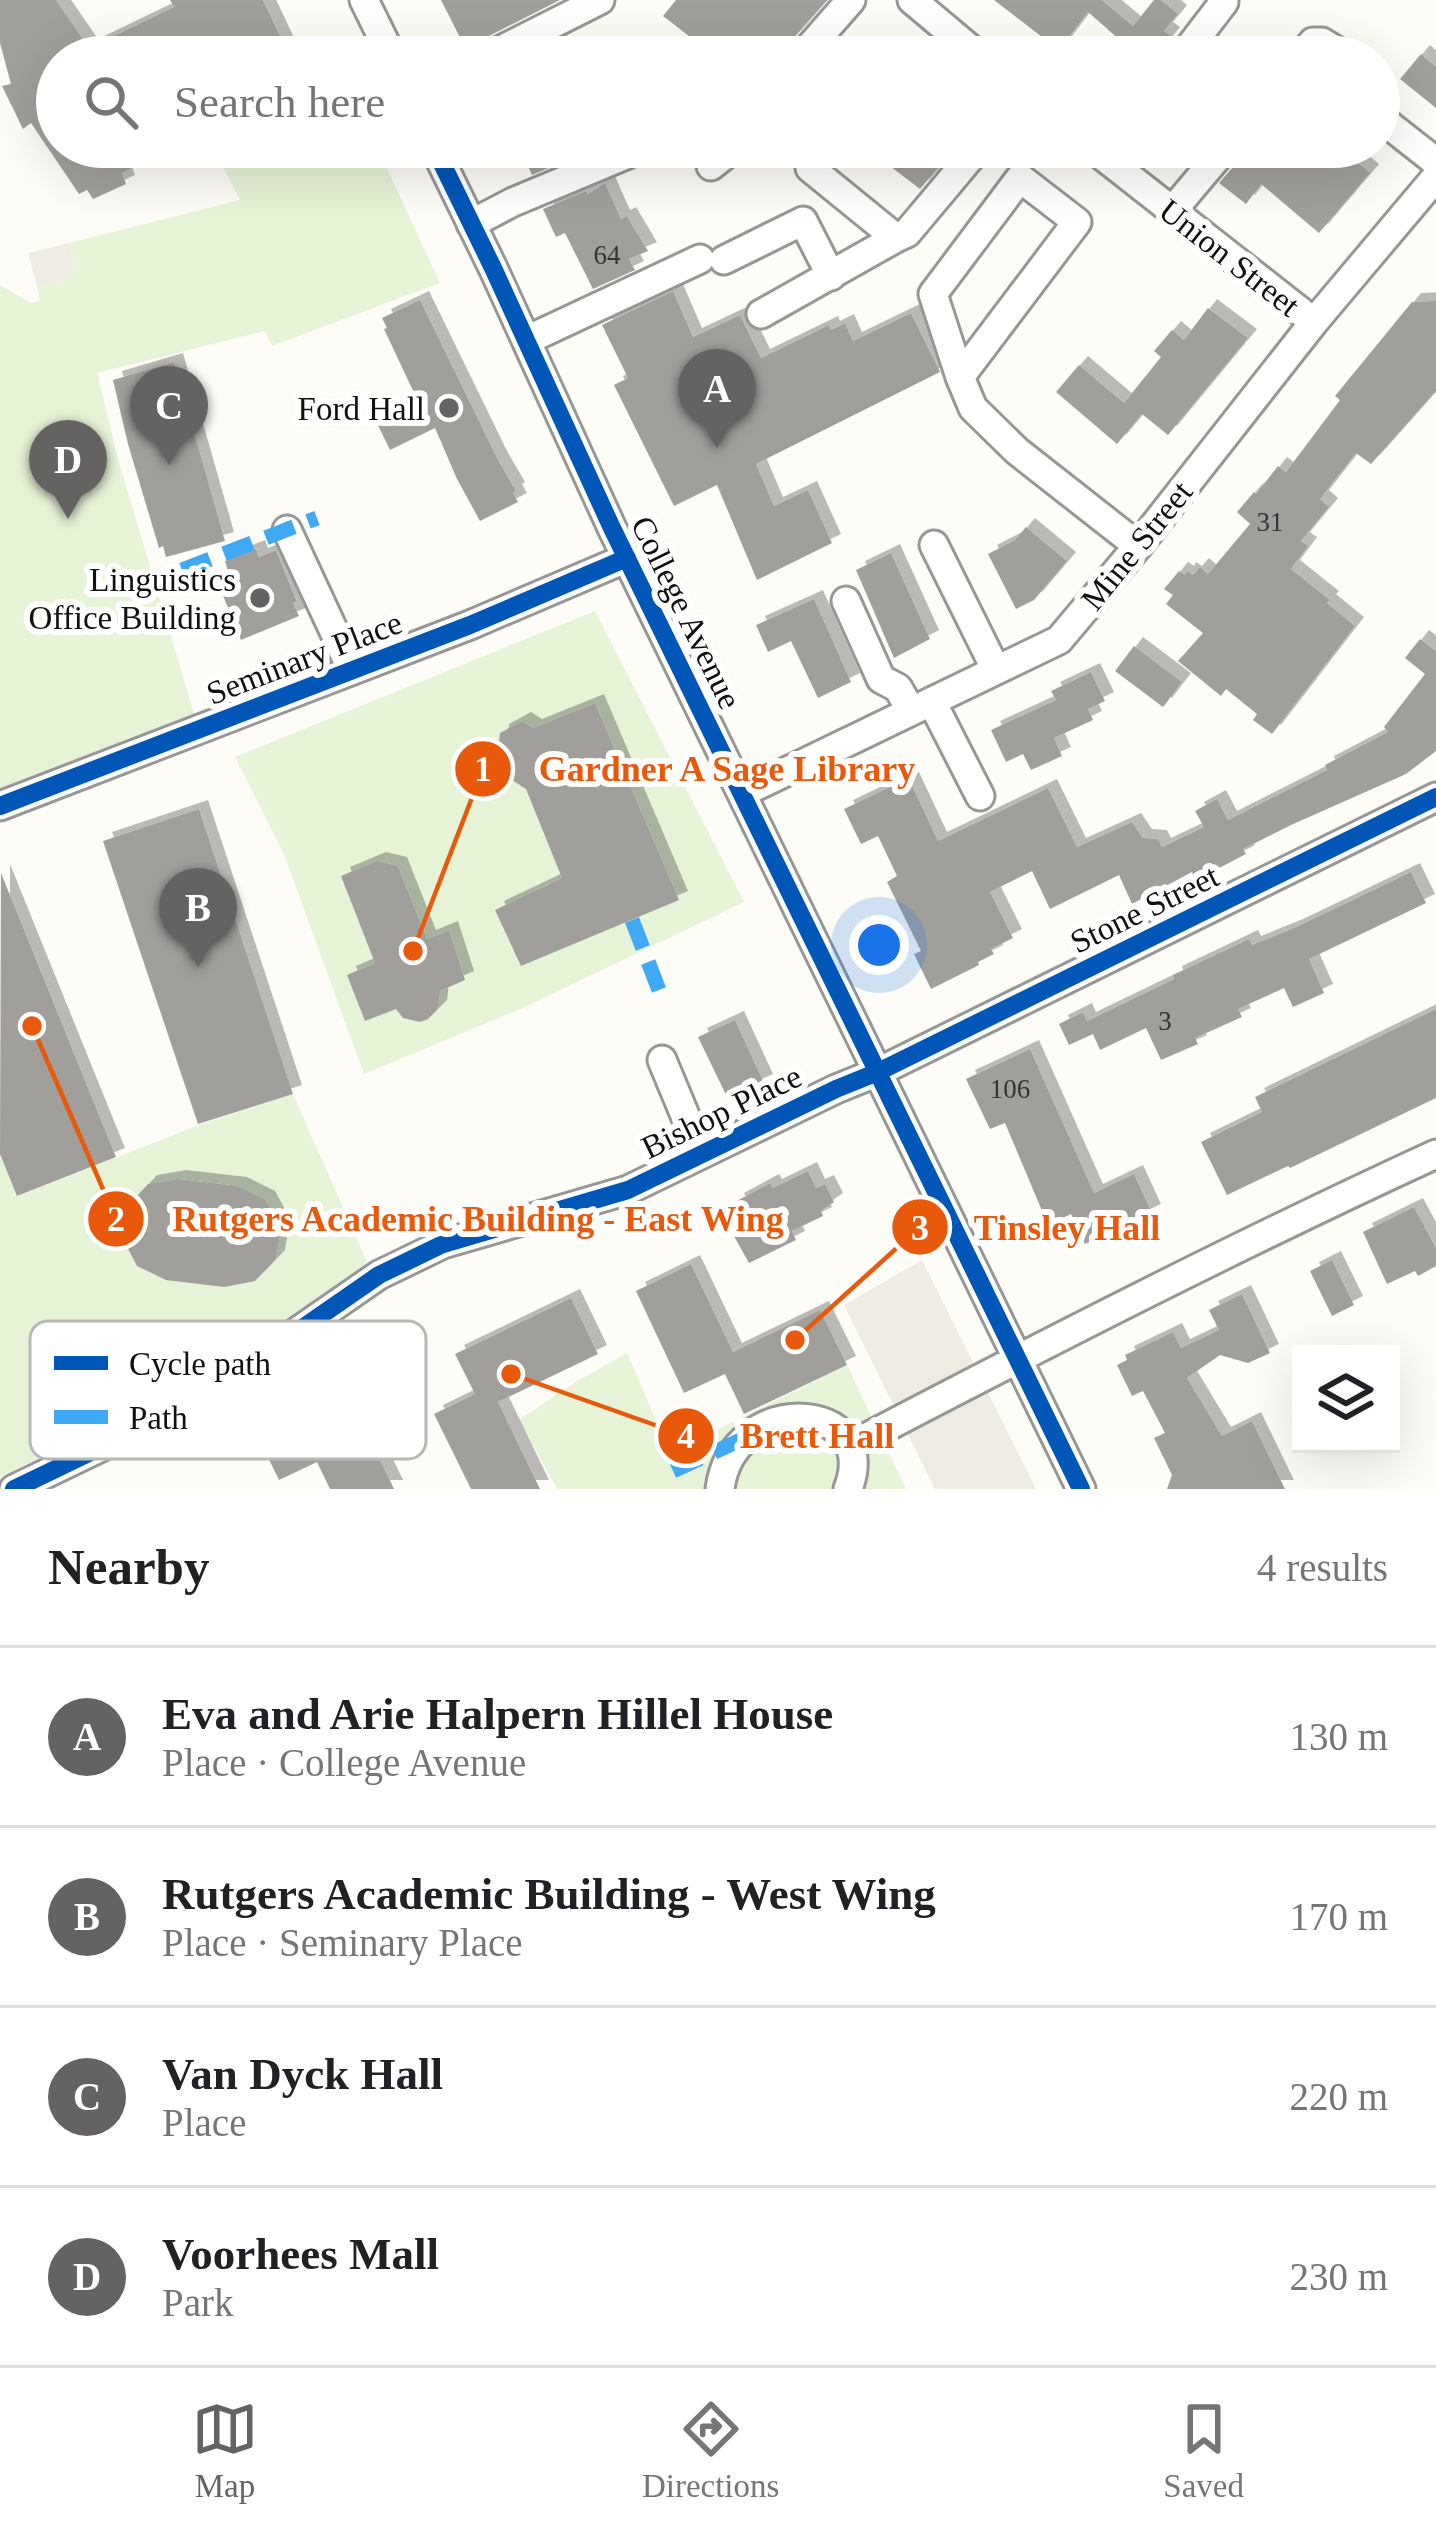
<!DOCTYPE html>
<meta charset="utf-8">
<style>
:root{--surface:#fff;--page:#f2f2f2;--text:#202124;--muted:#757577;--line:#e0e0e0;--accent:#646362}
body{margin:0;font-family:"Times New Roman",serif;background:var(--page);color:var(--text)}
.controls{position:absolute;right:36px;bottom:36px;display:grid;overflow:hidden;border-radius:0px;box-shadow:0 12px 48px #0002}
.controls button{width:108px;height:108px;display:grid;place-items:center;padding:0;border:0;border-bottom:3px solid var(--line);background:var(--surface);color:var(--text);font:60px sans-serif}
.you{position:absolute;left:879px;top:945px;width:42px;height:42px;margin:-30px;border:9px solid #fff;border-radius:50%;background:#1a73e8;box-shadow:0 0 0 18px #1a73e833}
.badge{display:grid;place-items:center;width:78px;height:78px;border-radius:50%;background:var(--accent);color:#fff;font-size:39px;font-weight:700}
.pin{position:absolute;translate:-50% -99px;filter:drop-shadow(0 3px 6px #0008)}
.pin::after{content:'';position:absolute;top:63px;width:42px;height:36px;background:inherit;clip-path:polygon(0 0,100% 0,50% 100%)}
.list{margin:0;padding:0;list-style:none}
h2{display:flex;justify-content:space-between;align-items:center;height:156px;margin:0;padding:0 48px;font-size:51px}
h2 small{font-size:39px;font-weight:400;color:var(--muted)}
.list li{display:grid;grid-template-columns:78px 1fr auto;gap:36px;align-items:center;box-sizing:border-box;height:180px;padding:0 48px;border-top:3px solid var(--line)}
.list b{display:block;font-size:45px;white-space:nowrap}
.list p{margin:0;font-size:39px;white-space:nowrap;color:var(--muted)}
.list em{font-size:39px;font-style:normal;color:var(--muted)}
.icon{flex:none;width:66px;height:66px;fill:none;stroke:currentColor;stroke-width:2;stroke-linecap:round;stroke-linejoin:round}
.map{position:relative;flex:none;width:1436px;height:1489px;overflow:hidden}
.search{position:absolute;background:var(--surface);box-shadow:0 12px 48px #0002;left:36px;right:36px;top:36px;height:132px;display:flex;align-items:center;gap:30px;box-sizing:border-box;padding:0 42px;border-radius:66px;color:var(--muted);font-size:45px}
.sheet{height:876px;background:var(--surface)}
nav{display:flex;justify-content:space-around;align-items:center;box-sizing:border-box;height:168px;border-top:3px solid var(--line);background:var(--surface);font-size:33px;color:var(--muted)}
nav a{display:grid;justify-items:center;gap:6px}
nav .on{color:var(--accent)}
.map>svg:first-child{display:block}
.green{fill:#e7f3d7}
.plaza{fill:#edebe2}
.building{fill:#a19f9c;filter:url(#shadow)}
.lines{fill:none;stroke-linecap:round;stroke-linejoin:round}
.minor-casing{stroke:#979795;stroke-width:33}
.minor{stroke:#fffffe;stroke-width:27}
.quiet{stroke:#3fa9f5;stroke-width:15;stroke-dasharray:30 15;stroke-linecap:butt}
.cycleway-casing{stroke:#fff;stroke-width:26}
.cycleway{stroke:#0057b8;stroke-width:18}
.poi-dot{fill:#646362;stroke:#fff;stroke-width:4.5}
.labels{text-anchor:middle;stroke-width:12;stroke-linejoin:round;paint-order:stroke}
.number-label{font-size:27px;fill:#353434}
.street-label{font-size:33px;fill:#111;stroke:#fff}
.poi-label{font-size:33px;fill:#111;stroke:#fff;text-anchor:end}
.key{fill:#fff;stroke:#b8b8b8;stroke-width:3}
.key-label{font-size:33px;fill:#111}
.leader{fill:none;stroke:#e8590c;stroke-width:4.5}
.callout-dot{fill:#e8590c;stroke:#fff;stroke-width:4.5}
.mark-label{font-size:36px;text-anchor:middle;font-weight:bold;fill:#fff}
.callout-label{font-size:36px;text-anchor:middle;font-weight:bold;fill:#e8590c;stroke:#fff;stroke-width:12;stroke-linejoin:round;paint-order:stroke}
</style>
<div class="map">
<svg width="1436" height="1489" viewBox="0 0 1436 1489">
<defs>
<filter id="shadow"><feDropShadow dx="9" dy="-9" stdDeviation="0" flood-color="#0004"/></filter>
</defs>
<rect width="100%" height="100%" fill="#fdfcf7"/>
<path class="green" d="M 213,147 L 377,147 L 440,283 L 272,346 L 265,331 L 97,373 L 120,466 L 199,730 L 0,805 L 0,285 L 31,303 L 40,301 L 37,286 L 67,279 L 73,266 L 69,243 L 240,200 Z
M 595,611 L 744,902 L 525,1007 L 364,1074 L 285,857 L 235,757 Z
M 293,1094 L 370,1269 L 199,1380 L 0,1477 L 0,1154 L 18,1196 L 199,1125 Z
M 627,1353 L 670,1453 L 847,1365 L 906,1489 L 557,1489 L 519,1420 L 579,1380 Z"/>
<path class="plaza" d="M 69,243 L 73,266 L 67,279 L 37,286 L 28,253 Z
M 922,1260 L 1036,1489 L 935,1489 L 844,1305 Z"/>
<path class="building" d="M 0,0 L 56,0 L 89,48 L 174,7 L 170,0 L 263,0 L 290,57 L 201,57 L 194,42 L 164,57 L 57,57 L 57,147 L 125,147 L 131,169 L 122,173 L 126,184 L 93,199 L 87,190 L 79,194 L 31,123 L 23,129 L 2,86 L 11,84 L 0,43 Z
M 441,0 L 560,0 L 479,41 L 469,55 Z
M 676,0 L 827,0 L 787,45 L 783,57 L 716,57 L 663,16 Z
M 994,0 L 1102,0 L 1133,26 L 1154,0 L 1161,0 L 1178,14 L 1164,31 L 1171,36 L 1154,57 L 1107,57 L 1121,41 L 1088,12 L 1059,50 Z
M 1421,54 L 1436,67 L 1436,108 L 1400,79 Z
M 519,147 L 565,147 L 570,159 L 532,175 Z
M 865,147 L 956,147 L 920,189 Z
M 1244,147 L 1339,147 L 1370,173 L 1319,233 L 1261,184 L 1246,204 L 1219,183 L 1240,159 Z
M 605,183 L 621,219 L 627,216 L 648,251 L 629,259 L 635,270 L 593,289 L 565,233 L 556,237 L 543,209 L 586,191 L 588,194 Z
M 673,291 L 693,337 L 740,315 L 761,358 L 829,325 L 831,330 L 845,323 L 853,341 L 911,313 L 940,372 L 756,464 L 774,506 L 808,490 L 832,543 L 757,580 L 717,485 L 674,506 L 614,385 L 628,378 L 602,325 Z
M 420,300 L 498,460 L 516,491 L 513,493 L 518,502 L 480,521 L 457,479 L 435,428 L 390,450 L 374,417 L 416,397 L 384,329 L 387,328 L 382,318 Z
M 1436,301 L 1436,391 L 1371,464 L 1356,453 L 1320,499 L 1329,507 L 1301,541 L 1308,546 L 1291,569 L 1330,600 L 1327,603 L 1355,626 L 1272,734 L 1253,720 L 1257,714 L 1226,689 L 1221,696 L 1178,661 L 1203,633 L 1166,604 L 1173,595 L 1164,589 L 1179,571 L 1185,575 L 1187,571 L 1193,575 L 1200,567 L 1208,574 L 1250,524 L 1237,512 L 1254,492 L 1256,494 L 1278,466 L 1286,472 L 1340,400 L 1335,396 L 1412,302 Z
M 1208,308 L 1248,338 L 1168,435 L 1142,414 L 1117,444 L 1056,392 L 1079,365 L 1124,403 L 1161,357 L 1154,351 L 1172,330 L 1184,340 Z
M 174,362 L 225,541 L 166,557 L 163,546 L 159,548 L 128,444 L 113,380 Z
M 1026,527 L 1067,561 L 1034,600 L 1016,609 L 988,554 L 1015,540 Z
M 256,549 L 259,557 L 276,550 L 297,602 L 293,603 L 299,616 L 241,640 L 222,593 L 233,589 L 225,561 Z
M 891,553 L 930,639 L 894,658 L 856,570 Z
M 814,599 L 851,682 L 818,698 L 791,641 L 768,652 L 756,625 Z
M 1420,639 L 1436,651 L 1436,751 L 1406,774 L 1291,825 L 1243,849 L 1246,854 L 1223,866 L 1195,879 L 1192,872 L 1132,904 L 1119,875 L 1050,909 L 1032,871 L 990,892 L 1013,938 L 991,949 L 994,954 L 978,962 L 979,965 L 931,989 L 914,954 L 921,951 L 887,882 L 897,876 L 878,836 L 861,844 L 844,809 L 892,786 L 893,789 L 910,781 L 938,841 L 1048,788 L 1077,847 L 1132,822 L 1143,838 L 1158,839 L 1162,847 L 1204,827 L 1195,811 L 1217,799 L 1228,820 L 1327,770 L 1325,765 L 1388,732 L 1384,727 L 1425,674 L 1405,658 Z
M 1134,646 L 1182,682 L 1163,707 L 1115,671 Z
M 1091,672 L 1105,701 L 1088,709 L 1093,720 L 1054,738 L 1062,756 L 1031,770 L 1023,754 L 1006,762 L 991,730 L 1056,700 L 1051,691 Z
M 595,703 L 679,900 L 521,966 L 495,910 L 562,878 L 526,789 L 496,770 L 500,733 L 522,721 L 533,728 Z
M 199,809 L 293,1094 L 198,1124 L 103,841 Z
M 377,861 L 398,866 L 427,939 L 449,930 L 465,980 L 440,991 L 438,1009 L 428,1019 L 420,1022 L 403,1018 L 396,1009 L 365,1021 L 347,975 L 375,963 L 341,876 Z
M 1411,872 L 1426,903 L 1309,959 L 1324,993 L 1293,1007 L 1284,988 L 1238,1009 L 1242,1017 L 1195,1038 L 1198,1044 L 1161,1060 L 1146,1028 L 1100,1050 L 1093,1034 L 1069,1045 L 1059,1024 L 1083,1012 L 1087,1021 L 1174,979 L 1173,975 L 1249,939 L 1252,945 L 1294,928 Z
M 1,873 L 116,1157 L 17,1196 L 0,1154 Z
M 1436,1009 L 1436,1098 L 1290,1168 L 1288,1166 L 1227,1195 L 1201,1142 L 1262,1112 L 1255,1097 Z
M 735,1020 L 764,1083 L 728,1099 L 698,1037 Z
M 1030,1049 L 1094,1193 L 1134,1174 L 1152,1213 L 1085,1244 L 1071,1214 L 1048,1225 L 1005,1123 L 990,1129 L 966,1079 Z
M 808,1171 L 816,1188 L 825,1184 L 834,1202 L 821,1211 L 823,1216 L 792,1231 L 796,1240 L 749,1263 L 730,1229 L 745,1221 L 735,1202 L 770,1183 L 773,1188 Z
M 177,1179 L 238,1186 L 266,1200 L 281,1227 L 276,1259 L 255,1281 L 224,1287 L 166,1280 L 137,1266 L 123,1239 L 127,1207 L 148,1184 Z
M 1414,1207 L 1436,1248 L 1436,1266 L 1418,1276 L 1415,1271 L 1387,1284 L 1363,1232 Z
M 1332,1260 L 1354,1305 L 1332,1316 L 1310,1271 Z
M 691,1264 L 733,1352 L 820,1310 L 847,1365 L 744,1414 L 725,1374 L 684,1393 L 636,1291 Z
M 1242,1294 L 1270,1353 L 1248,1363 L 1220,1355 L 1187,1378 L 1222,1436 L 1252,1421 L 1285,1489 L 1167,1489 L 1172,1475 L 1154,1438 L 1165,1433 L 1143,1391 L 1132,1396 L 1117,1365 L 1127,1360 L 1125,1355 L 1173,1332 L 1181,1348 L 1219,1330 L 1209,1310 Z
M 571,1298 L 598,1354 L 498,1402 L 540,1489 L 471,1489 L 434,1414 L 475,1394 L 455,1354 Z
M 329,1363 L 350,1388 L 371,1378 L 395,1427 L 370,1439 L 394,1489 L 330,1489 L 317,1462 L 279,1480 L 256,1433 L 290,1417 L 283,1385 L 310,1376 Z"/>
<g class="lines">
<defs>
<path id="minor" d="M 364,0 L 392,57
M 912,0 L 980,57
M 487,57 L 600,0
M 801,57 L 851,0
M 1182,57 L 1224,2
M 1301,57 L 1313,42 L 1322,42 L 1343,55
M 1379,117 L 1436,162
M 434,147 L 493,268 L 611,526 L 1081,1489
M 1091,147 L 1314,322
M 711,166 L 735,147
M 810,168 L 896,238 L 907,233 L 979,147
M 1172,211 L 1226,147
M 471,224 L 513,202 L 628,154
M 724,260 L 803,221 L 831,276
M 761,314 L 896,238
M 527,340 L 700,259
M 960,377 L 1077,222 L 1020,178 L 933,294 L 960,377 L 973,408 L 1017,451 L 1138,546
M 287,530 L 352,670
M 934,545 L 996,670
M 846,601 L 881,679 L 898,688 L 911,711
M 932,702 L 980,796
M 742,793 L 1059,640 L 1138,546 L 1314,322 L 1436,177
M 0,806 L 470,625 L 627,558
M 662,1060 L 701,1154
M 852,1445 C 1045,1344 1238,1245 1436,1154
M 14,1489 L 178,1410 L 213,1390 L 379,1275 L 443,1244 L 628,1190 L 836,1089 L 878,1072 L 1436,797
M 720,1489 C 732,1391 883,1398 848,1489"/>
</defs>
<use href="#minor" class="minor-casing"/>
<use href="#minor" class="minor"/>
<path class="quiet" d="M 182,570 L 317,518
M 632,920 L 659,990
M 673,1471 L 745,1438"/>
<defs>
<path id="cycleway" d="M 434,147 L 493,268 L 611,526 L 1081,1489
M 0,806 L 470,625 L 627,558
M 14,1489 L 178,1410 L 213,1390 L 379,1275 L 443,1244 L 628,1190 L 836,1089 L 878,1072 L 1436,797"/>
</defs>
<use href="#cycleway" class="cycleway-casing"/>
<use href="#cycleway" class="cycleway"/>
</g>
<g class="poi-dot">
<circle cx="449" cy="408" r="12"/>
<circle cx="260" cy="598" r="12"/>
</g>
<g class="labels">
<g class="number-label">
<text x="607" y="264">64</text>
<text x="1270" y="531">31</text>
<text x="1165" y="1030">3</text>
<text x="1010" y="1098">106</text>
</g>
<g class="street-label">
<text transform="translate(1230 257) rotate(38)" y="12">Union Street</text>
<text transform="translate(1136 545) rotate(-51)" y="12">Mine Street</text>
<text transform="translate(687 612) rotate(64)" y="12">College Avenue</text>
<text transform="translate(304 657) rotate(-21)" y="12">Seminary Place</text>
<text transform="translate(1144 908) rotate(-26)" y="12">Stone Street</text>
<text transform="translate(721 1111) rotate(-26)" y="12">Bishop Place</text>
</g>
<g class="poi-label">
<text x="425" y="420">Ford Hall</text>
<text x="236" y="591">Linguistics<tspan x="236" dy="38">Office Building</tspan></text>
</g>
</g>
<rect x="30" y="1321" width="396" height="138" rx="18" class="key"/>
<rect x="54" y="1356" width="54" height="14" fill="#0057b8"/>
<rect x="54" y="1410" width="54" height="14" fill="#3fa9f5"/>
<g class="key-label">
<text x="129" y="1375">Cycle path</text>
<text x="129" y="1429">Path</text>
</g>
<path class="leader" d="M413 951L483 769M32 1026L116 1219M795 1340L920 1227M511 1374L686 1436"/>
<g class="callout-dot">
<circle cx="413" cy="951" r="12"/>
<circle cx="32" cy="1026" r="12"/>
<circle cx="795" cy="1340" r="12"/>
<circle cx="511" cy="1374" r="12"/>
<circle cx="483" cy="769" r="30"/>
<circle cx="116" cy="1219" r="30"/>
<circle cx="920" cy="1227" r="30"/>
<circle cx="686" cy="1436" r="30"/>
</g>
<g class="mark-label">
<text x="483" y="781">1</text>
<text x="116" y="1231">2</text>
<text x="920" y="1240">3</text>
<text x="686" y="1448">4</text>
</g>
<g class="callout-label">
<text x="727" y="781">Gardner A Sage Library</text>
<text x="478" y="1231">Rutgers Academic Building - East Wing</text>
<text x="1067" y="1240">Tinsley Hall</text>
<text x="817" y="1448">Brett Hall</text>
</g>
</svg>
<div class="controls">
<button><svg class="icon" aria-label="layers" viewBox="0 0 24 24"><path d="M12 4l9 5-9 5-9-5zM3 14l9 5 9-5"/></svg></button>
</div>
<div class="you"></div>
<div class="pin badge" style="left:717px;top:448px">A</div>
<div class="pin badge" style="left:198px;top:967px">B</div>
<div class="pin badge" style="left:169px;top:465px">C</div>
<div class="pin badge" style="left:68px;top:519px">D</div>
<div class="search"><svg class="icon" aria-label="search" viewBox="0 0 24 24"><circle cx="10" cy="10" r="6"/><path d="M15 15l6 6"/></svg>Search here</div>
</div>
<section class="sheet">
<h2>Nearby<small>4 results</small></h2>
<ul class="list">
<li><span class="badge">A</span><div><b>Eva and Arie Halpern Hillel House</b><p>Place · College Avenue</p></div><em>130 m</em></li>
<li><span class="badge">B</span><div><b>Rutgers Academic Building - West Wing</b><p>Place · Seminary Place</p></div><em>170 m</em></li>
<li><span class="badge">C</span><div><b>Van Dyck Hall</b><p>Place</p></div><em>220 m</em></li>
<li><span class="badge">D</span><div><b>Voorhees Mall</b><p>Park</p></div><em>230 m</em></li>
</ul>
</section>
<nav>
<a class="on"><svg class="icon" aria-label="map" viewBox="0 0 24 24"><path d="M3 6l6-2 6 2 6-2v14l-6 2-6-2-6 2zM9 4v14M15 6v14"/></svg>Map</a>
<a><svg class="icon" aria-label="directions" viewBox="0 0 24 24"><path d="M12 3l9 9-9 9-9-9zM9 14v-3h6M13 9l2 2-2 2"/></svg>Directions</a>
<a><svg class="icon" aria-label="saved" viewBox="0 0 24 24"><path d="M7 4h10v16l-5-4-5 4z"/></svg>Saved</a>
</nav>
